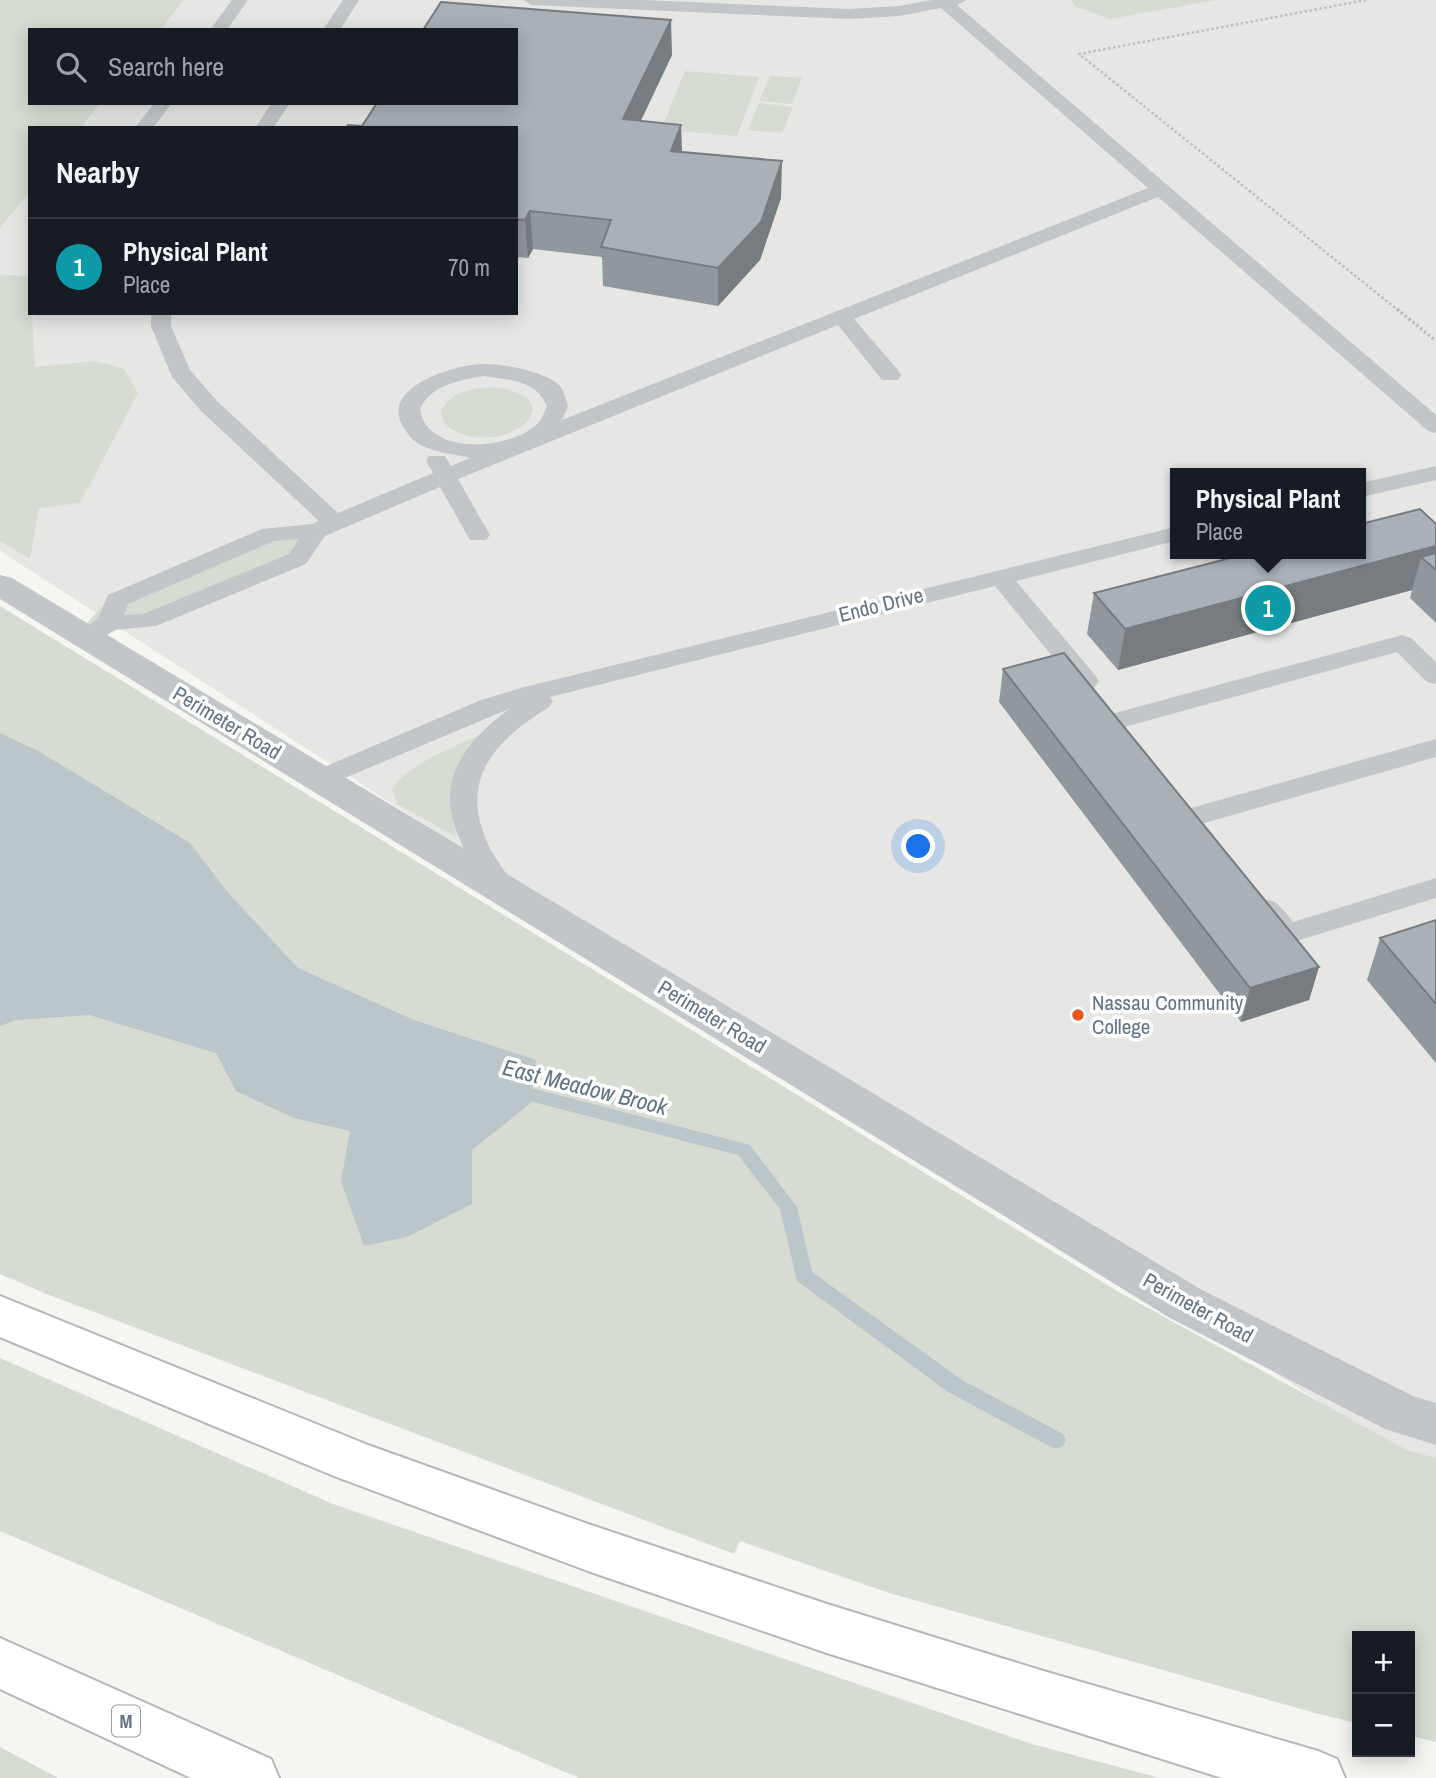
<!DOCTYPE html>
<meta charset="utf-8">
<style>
:root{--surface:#171b24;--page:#242831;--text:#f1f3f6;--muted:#9ea1a6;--line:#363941;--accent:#e8561f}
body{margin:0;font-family:"Archivo Narrow",sans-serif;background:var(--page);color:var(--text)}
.controls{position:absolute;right:21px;bottom:21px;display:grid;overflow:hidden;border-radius:0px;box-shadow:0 4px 18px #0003}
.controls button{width:63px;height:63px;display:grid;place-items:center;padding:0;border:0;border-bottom:2px solid var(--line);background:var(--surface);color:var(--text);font:35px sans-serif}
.you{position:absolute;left:919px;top:847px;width:24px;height:24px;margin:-18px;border:5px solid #fff;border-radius:50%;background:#1a73e8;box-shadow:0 0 0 10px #1a73e833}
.badge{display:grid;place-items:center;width:46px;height:46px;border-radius:50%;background:var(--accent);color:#fff;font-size:23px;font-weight:700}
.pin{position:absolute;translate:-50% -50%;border:4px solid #fff;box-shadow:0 2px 7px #0006}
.popup{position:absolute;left:1170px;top:468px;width:196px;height:91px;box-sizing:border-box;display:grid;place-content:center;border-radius:0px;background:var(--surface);filter:drop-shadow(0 2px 5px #0005);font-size:23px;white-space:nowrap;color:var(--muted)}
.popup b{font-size:26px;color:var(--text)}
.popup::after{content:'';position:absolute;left:50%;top:100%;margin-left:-14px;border:14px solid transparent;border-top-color:var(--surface)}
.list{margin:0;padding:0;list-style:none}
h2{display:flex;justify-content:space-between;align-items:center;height:91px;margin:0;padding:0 28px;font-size:30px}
h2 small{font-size:23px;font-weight:400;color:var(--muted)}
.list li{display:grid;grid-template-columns:46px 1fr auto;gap:21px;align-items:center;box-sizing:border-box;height:98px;padding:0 28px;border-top:2px solid var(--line)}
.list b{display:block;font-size:26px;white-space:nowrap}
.list p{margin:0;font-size:23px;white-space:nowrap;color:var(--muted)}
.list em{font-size:23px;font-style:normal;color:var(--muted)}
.icon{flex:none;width:38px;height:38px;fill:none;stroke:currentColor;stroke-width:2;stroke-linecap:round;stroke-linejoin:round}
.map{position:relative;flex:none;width:1436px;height:1778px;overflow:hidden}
.search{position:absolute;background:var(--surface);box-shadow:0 4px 18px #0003;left:28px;top:28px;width:490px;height:77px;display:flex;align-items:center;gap:18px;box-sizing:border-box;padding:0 24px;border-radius:0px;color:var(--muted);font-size:26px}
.panel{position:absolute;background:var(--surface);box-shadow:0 4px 18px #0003;left:28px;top:126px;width:490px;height:189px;border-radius:0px}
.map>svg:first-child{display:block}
.built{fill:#e6e7e5;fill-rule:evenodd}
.green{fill:#d6dcd2}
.water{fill:#bac6ca}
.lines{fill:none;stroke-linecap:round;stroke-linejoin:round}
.stream{fill:#bac6ca;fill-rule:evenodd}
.highway-casing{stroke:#b5b8bb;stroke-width:4}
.path-far1{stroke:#bcbec0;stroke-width:2.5;stroke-dasharray:2.5 2.5;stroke-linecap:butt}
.path{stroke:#bcbec0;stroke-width:3.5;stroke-dasharray:2.5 2.5;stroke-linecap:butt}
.lane{fill:#c2c6c9;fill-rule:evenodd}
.street{fill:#c2c6c9;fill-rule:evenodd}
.highway{fill:#fff;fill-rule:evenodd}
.wall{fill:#91989d}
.shaded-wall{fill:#767c80}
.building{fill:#a9b1b7;stroke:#767c80;stroke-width:2}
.poi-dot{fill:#e8561f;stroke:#fff;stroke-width:2.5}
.labels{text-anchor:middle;stroke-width:7;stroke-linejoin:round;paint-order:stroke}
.shield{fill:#fff;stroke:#929ea8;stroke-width:2}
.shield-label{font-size:19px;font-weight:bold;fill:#637483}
.street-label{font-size:21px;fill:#637483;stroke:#fff}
.poi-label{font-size:21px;fill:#637483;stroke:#fff;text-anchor:start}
.water-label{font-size:23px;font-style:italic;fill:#5f7680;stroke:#fff}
</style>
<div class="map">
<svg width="1436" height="1778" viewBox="0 0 1436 1778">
<rect width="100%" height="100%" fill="#f5f5f1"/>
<path class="built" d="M 0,0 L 1436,0 L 1436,1477 L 0,551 ZM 30,30 L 516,30 L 516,103 L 30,103 ZM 30,128 L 516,128 L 516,313 L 30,313 ZM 1175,473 L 1361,473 L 1361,554 L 1175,554 Z"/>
<path class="green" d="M 0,0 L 184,0 L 160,30 L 30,30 L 30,103 L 100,103 L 81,128 L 30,128 L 30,191 L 0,228 Z
M 1071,0 L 1215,0 L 1110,19 L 1076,7 Z
M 685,71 L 759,77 L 737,136 L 661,130 Z
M 770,76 L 802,78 L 792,104 L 759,101 Z
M 759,103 L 793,107 L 782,133 L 748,130 Z
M 0,274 L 30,277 L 35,367 L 96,361 L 124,369 L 138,393 L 80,503 L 39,508 L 30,559 L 0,541 Z
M 489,387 C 574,393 518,453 462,434 C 450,430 442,424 441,412 C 449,392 470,389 489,387 Z
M 326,523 L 298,559 L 131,627 L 79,632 L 108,600 L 270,534 Z
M 0,606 L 1117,1291 L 1407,1450 L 1436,1458 L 1436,1742 L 1410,1736 L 1410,1636 L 1357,1636 L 1357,1723 L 1319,1714 L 889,1593 L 740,1541 L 734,1554 L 49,1295 L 0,1274 Z
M 481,734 L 454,803 L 456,837 L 397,804 L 392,789 C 407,764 455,747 481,734 Z
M 0,1358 L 333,1504 L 1032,1744 L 1160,1778 L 579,1778 L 0,1531 Z
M 0,1747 L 58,1778 L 0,1778 Z"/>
<path class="water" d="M 0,733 L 40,752 L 190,843 L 229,894 L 298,968 L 414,1020 L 536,1060 L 531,1103 L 472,1150 L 472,1204 L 407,1237 L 364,1246 L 341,1181 L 350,1131 L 294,1118 L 236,1091 L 216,1053 L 89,1015 L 16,1020 L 0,1026 Z"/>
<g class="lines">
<path class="stream" d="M 512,1083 L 750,1145 L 797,1207 L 812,1272 L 962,1380 L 1063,1434 L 1066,1440 L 1063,1446 L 1056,1449 L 1049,1446 L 948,1392 L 797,1281 L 780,1209 L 738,1155 L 506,1095 L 503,1090 L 506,1085 Z"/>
<defs>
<path id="highway" d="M 0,1296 L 368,1445 L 588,1524 L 827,1604 L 1040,1670 L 1318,1751 L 1337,1759 L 1345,1778 L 1222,1778 L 827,1653 L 588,1571 L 334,1476 L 0,1337 Z
M 0,1638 L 271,1759 L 279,1778 L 191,1778 L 0,1689 Z"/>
</defs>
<use href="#highway" class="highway-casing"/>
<path class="path-far1" d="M 1366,0 L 1079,54 L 1399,311"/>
<path class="path" d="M 1397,309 L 1436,341"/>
<path class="lane" d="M 232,0 L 248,0 L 227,30 L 210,30 Z
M 343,0 L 359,0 L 340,30 L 323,30 Z
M 523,0 L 643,0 L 849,9 L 899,6 L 932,0 L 967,0 L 957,5 L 1436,415 L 1436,433 L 1428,431 L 1158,197 L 854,319 L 898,370 L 901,375 L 898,380 L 882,380 L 838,325 L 458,479 L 490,535 L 486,540 L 470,540 L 440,487 L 325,536 L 306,564 L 156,626 L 115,630 L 95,643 L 86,646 L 77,643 L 74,638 L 77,633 L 98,619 L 108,595 L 262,529 L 312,524 L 319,521 L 201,411 L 172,377 L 151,326 L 151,313 L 171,313 L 171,326 L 190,370 L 217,401 L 338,513 L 433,473 L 426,461 L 429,456 L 445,456 L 451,466 L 470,458 C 455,454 437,453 423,446 C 415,443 409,436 404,428 C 377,388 455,364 484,364 C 504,364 546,371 560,386 C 564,391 566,400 568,406 L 562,420 L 1148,188 L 941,8 L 899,16 L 849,19 L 531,5 ZM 484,376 C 509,380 536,380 547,406 C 545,410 543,417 540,421 C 514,451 428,457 420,410 C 429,385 461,380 484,376 ZM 299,539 L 289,554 L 143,614 L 124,615 L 128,604 L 274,541 Z
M 154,103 L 172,103 L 153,128 L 135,128 Z
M 272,103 L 290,103 L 273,128 L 255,128 Z
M 1436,466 L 1436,480 L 1361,497 L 1361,483 Z
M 1175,527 L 1175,541 L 1016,581 L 1095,675 L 1099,681 L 1095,687 L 1086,689 L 1077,687 L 995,586 L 550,697 L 553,701 L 549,707 C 496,740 458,778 488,844 C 495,860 508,874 517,890 L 513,897 L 503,900 L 493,897 C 441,819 425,773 509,709 L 328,785 L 319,788 L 310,785 L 306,779 L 310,773 L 481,700 L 521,688 Z
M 1402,635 L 1411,638 L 1436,662 L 1436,684 L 1427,682 L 1397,652 L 1117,729 L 1108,727 L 1104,721 L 1108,715 Z
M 1436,739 L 1436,757 L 1194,826 L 1184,824 L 1180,817 L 1184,810 Z
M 1436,878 L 1436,898 L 1287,944 L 1277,941 L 1252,908 L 1256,901 C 1275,895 1282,908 1293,922 Z"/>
<path class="street" d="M 0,575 L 12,578 L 1202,1290 L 1413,1396 L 1436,1403 L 1436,1445 L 1385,1429 L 1170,1318 L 0,599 Z"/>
<use href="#highway" class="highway"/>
</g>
<path class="wall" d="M 672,55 L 641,121 L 681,125 L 682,152 L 781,198 L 760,260 L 718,306 L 603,286 L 602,257 L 533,249 L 528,258 L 516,257 L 516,128 L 346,128 L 362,126 Z
M 1436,524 L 1436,623 L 1410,598 L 1412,590 L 1118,670 L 1087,634 L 1094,593 Z
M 1003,669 L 1319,967 L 1309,1000 L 1241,1022 L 999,702 Z
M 1436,920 L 1436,1063 L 1367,980 L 1380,938 Z"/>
<path class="shaded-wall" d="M 671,20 L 672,55 L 624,155 L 623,119 Z
M 681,125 L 682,162 L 671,151 Z
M 782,161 L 781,198 L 760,260 L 718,306 L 718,268 Z
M 530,211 L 533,249 L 528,258 L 525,220 Z
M 1436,546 L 1436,570 L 1421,557 L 1412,590 L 1118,670 L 1125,629 Z
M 1319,967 L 1309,1000 L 1241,1022 L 1250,988 Z"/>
<path class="building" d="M 441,2 L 671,20 L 623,119 L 681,125 L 671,151 L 782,161 L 761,222 L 718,268 L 601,247 L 611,220 L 530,211 L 525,220 L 516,219 L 516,128 L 346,128 L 348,125 L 362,126 L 377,103 L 516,103 L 516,30 L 423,30 Z
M 1420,509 L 1436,524 L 1436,546 L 1125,629 L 1094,593 L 1246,554 L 1361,554 L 1361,524 Z
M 1436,553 L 1436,570 L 1421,557 Z
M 1064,653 L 1319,967 L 1250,988 L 1003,669 Z
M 1436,920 L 1436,1004 L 1380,938 Z"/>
<circle class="poi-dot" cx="1078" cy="1015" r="7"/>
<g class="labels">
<rect class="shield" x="112" y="1705.5" width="28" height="31" rx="5"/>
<g class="shield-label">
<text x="126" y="1728">M</text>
</g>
<g class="street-label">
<text transform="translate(881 605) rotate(-14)" y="7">Endo Drive</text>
<text transform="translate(227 723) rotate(31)" y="7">Perimeter Road</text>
<text transform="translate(712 1017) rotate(31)" y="7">Perimeter Road</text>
<text transform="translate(1198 1308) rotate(29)" y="7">Perimeter Road</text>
</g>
<g class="poi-label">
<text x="1092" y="1010">Nassau Community<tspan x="1092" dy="24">College</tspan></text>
</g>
<g class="water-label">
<text transform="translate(585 1087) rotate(14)" y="8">East Meadow Brook</text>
</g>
</g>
</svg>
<div class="controls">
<button>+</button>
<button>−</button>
</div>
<div class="you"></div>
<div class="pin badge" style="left:1268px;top:608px;background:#0f9aa8">1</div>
<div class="popup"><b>Physical Plant</b>Place</div>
<div class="search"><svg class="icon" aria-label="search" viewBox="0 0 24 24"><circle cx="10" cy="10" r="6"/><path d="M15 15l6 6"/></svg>Search here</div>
<section class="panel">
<h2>Nearby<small></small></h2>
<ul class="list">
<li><span class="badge" style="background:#0f9aa8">1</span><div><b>Physical Plant</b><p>Place</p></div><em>70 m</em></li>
</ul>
</section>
</div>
